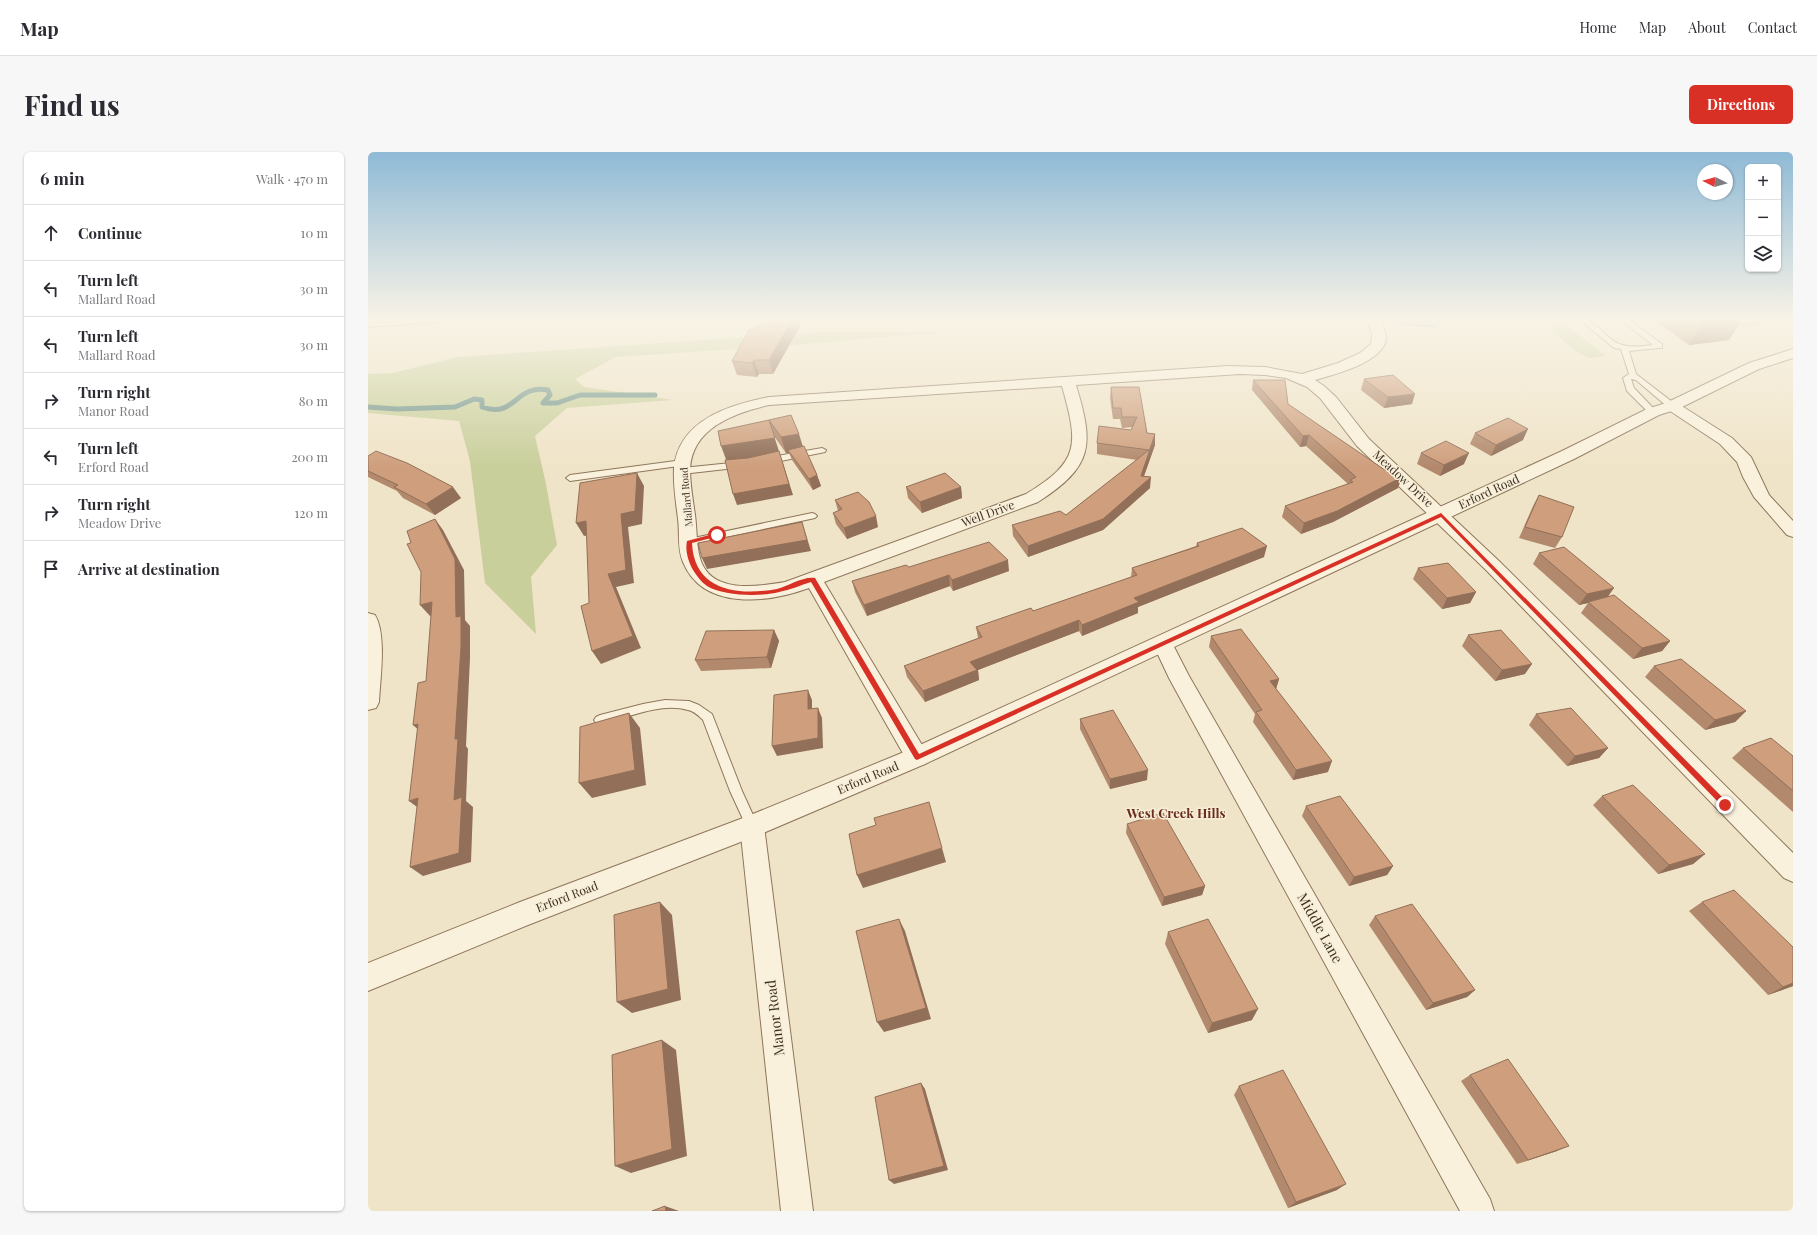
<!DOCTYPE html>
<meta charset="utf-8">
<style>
:root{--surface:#fff;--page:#f7f7f7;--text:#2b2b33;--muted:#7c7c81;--line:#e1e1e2;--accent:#d93025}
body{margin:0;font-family:"Playfair Display",serif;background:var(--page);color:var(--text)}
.controls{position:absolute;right:12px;top:12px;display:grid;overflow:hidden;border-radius:6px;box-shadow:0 1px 3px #0004}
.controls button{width:36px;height:36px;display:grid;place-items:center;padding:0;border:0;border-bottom:1px solid var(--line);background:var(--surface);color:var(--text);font:20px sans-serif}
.compass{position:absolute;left:1329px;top:12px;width:36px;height:36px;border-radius:50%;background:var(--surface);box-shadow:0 1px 3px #0004;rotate:276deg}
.stop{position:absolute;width:12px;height:12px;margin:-9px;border:3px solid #d93025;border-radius:50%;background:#fff}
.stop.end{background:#d93025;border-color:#fff;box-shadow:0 1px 4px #0008}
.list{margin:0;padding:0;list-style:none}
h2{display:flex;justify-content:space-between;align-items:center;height:52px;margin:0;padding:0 16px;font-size:17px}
h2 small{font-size:13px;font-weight:400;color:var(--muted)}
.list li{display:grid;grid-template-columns:26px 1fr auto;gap:12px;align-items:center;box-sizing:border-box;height:56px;padding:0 16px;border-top:1px solid var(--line)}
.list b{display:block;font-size:15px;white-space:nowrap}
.list p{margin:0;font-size:13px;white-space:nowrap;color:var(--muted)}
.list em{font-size:13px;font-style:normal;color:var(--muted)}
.icon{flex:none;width:22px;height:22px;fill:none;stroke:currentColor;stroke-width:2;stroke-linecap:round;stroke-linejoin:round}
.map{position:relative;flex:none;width:1425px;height:1059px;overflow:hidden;border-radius:6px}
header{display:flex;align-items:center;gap:24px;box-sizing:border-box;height:56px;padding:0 20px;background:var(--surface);border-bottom:1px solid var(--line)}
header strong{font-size:19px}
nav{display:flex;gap:22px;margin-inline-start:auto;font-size:14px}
.intro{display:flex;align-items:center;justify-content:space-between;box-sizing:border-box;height:96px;padding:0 24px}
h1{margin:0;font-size:28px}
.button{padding:10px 18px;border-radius:6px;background:var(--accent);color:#fff;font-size:14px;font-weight:700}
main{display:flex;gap:24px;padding:0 24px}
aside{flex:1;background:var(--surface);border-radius:6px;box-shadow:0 1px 3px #0004}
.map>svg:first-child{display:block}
.green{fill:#c9cf9b}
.water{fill:#a9c4bc;stroke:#6f938a}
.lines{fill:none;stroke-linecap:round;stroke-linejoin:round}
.stream{stroke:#6f938a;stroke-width:5}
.service-casing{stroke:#8d765c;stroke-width:2}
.minor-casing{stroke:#8d765c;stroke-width:2}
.tertiary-casing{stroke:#8d765c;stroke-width:2}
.service{fill:#faf1dc;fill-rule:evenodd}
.minor{fill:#faf1dc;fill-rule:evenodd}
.tertiary{fill:#faf1dc;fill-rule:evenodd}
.wall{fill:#b2896c}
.shaded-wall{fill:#916f58}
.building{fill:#cf9f7d;stroke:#916f58}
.route{fill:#d93025}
.labels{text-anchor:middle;stroke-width:3;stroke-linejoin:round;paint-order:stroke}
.far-street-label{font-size:10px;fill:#3d2e20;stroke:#f7eed8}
.street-label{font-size:12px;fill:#3d2e20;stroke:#f7eed8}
.neighbourhood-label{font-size:13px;font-weight:bold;fill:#6b2e1e;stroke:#f7eed8}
.near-street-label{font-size:14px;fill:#3d2e20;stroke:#f7eed8}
</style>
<header>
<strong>Map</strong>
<nav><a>Home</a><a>Map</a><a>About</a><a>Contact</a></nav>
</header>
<div class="intro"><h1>Find us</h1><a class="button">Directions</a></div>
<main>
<aside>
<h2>6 min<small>Walk · 470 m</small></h2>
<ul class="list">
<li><svg class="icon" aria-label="ahead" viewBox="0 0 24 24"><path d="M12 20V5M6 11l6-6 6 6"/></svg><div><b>Continue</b></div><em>10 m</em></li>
<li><svg class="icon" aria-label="left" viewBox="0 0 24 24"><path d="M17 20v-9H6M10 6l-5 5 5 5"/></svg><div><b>Turn left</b><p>Mallard Road</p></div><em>30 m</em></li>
<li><svg class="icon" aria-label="left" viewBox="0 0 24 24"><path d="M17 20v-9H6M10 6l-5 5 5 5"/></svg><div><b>Turn left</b><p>Mallard Road</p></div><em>30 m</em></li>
<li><svg class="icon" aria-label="right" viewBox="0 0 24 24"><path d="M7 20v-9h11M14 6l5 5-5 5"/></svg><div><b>Turn right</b><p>Manor Road</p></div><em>80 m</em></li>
<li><svg class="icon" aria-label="left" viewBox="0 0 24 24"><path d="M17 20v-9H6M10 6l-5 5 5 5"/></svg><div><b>Turn left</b><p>Erford Road</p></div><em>200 m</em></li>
<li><svg class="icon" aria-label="right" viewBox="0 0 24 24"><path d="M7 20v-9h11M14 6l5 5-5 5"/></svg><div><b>Turn right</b><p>Meadow Drive</p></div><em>120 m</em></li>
<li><svg class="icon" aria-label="arrive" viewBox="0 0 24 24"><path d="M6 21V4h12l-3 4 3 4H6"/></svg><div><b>Arrive at destination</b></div></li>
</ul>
</aside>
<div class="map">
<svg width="1425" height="1059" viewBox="0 0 1425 1059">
<rect width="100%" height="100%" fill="#f0e4c8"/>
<path class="green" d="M 1193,169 L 1238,204 C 1233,204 1226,206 1222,206 C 1210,203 1184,181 1181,170 Z
M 454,180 L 578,180 L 401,195 L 248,205 L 207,227 L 216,235 L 305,248 L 199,256 L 167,284 L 178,332 L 189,393 L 163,425 L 168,482 L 117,431 L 102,309 L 91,269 L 0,261 L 0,222 L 25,221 L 89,205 Z"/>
<path class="water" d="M 1024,166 L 1081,166 L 1066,175 L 1030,172 Z"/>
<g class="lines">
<path class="stream" d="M 0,255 L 29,257 L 87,255 L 106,247 L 114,248 L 114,255 C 148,267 146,232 180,238 L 182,243 L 175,251 L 189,251 L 212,243 L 287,243"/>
<defs>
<path id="service" d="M 1210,166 C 1228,166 1237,188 1254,193 C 1264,196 1275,194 1285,193 L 1250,166 L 1258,166 L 1294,192 L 1294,196 L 1291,196 L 1261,199 L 1268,222 L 1307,252 L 1307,256 L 1301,256 L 1268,228 L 1263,227 L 1266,236 L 1289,260 L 1285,262 L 1282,262 L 1259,239 L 1255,226 L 1261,222 L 1253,197 L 1246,196 Z
M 1358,166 L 1373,168 L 1398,166 C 1387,174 1368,175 1358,166 Z
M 454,296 L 458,298 L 457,300 L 398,312 L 394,309 L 398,306 Z
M 315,308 L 319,311 L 318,313 L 202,329 L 198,326 L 202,323 Z
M 373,310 L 376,311 L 376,315 L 314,322 L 310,319 L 314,316 Z
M 444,361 L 447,362 L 449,364 L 447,366 L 321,393 L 316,390 L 321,387 Z
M 297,548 L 321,549 L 331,553 L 344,562 L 374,639 L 390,674 L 388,678 L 384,680 L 380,678 L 362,639 L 335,568 C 331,564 326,559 320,558 C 292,550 259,566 232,573 L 228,571 L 226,568 L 228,565 L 232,563 L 275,552 Z"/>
<path id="minor" d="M 12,166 L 77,166 L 76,169 L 71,170 L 0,175 L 0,167 Z
M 998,166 L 1011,166 C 1014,172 1018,179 1018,186 C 1017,210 965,223 947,228 L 956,234 L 968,245 L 1001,287 L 1131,409 L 1425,701 L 1425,730 L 1416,726 L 1118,418 L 989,294 L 952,246 L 939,235 L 918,226 L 897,223 L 872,222 L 708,233 C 726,293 726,314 670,350 L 456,430 L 557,598 L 560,605 L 557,612 L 549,614 L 541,612 L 441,436 C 400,451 335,459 315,410 C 309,397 312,381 310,367 C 308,350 305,333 306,316 C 311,268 361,253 401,245 L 860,214 L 897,215 L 934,222 L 970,211 L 992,201 L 1003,192 L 1004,182 ZM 694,234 C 710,292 713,309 658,342 L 417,430 C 388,435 342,442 332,406 C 328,392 329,377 327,363 C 325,348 322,333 322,317 C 324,276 366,261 401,253 Z
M 1304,250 L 1309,251 L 1364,286 L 1383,305 L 1401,343 L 1425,369 L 1425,385 L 1419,383 L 1386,345 L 1375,325 L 1369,310 L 1352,292 L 1299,257 L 1297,254 L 1299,251 Z
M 0,461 L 7,463 C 19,483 12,527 11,550 L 8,556 L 0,558 Z
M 795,485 L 802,487 L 821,524 L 1122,1047 L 1126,1059 L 1092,1059 L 801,526 L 785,492 L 788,487 Z
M 384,663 L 393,666 L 396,674 L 445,1059 L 413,1059 L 372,674 L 375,666 Z"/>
<path id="tertiary" d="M 1425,197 L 1425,206 L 1391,217 L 1310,257 L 1291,263 L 1206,307 L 557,612 L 393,682 L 160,773 L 0,839 L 0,811 L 152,750 L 375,666 L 541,598 L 1194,299 L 1279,257 L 1298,251 L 1381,211 Z"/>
</defs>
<use href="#service" class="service-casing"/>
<use href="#minor" class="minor-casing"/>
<use href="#tertiary" class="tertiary-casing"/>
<use href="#service" class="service"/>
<use href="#minor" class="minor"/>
<use href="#tertiary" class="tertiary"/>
</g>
<path class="wall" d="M 412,166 L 430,166 L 432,174 L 405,222 L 391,222 L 389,225 L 369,223 L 364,209 Z
M 1283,166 L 1375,166 L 1361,188 L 1321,193 Z
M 996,227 L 1044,252 L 1016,256 L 993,238 Z
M 885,228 L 920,252 L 1017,318 L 1034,325 L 1030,336 L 965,370 L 933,382 L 914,365 L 917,354 L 980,332 L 938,294 L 932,295 L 884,238 Z
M 743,235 L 771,235 L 779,281 L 787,282 L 787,293 L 776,324 L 782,336 L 735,378 L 660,405 L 645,384 L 644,373 L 698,363 L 769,308 L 729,302 L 729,291 L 763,278 L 765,275 L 754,276 L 752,267 L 745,267 L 742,246 Z
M 401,268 L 435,294 L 449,323 L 453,334 L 445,338 L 424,308 L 421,301 L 418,301 L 406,284 Z
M 1107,281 L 1155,288 L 1123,304 L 1102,292 Z
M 1053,301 L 1096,312 L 1072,324 L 1049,312 Z
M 0,304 L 93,346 L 67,363 L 35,346 L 29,339 L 0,325 Z
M 538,335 L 593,335 L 594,346 L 554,361 L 540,346 Z
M 1171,343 L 1194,385 L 1187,396 L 1151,386 L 1165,354 Z
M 467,348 L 510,375 L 479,387 L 468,372 L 465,361 L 470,359 Z
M 829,391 L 896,405 L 770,455 L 770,461 L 714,484 L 711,479 L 610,518 L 611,528 L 557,550 L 539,525 L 536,514 L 610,486 L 608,475 L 665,459 L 763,425 L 764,416 L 828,394 Z
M 1171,401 L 1240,445 L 1302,489 L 1294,499 L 1265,507 L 1213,461 L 1220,451 L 1211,453 L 1165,412 Z
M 541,415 L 641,419 L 585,439 L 582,434 L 499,464 L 487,440 L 484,429 Z
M 1050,416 L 1108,440 L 1102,451 L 1074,457 L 1045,427 Z
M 406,478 L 411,489 L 403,516 L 333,519 L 327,508 Z
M 1100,483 L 1157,522 L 1127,529 L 1094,494 Z
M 843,484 L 911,527 L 908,537 L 960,620 L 925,628 L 885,570 L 887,562 L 841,495 Z
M 1286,514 L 1378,559 L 1367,570 L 1337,578 L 1277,525 Z
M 1168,562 L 1240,596 L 1231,606 L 1199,614 L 1161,573 Z
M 712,567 L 779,628 L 742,637 L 712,577 Z
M 1375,596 L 1425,604 L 1425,660 L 1364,606 Z
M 1234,644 L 1337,702 L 1325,712 L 1290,722 L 1225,653 Z
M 938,654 L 1025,714 L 1019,723 L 981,734 L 934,664 Z
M 759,672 L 837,734 L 834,743 L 794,754 L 758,681 Z
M 1334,750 L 1425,834 L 1400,843 L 1321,759 Z
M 1007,764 L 1107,838 L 1099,845 L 1058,858 L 1001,773 Z
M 800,780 L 884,868 L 840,881 L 797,792 Z
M 1102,923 L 1189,999 L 1149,1012 L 1093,929 Z
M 871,934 L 969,1038 L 920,1056 L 866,943 Z"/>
<path class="shaded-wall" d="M 425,166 L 430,166 L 432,174 L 405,222 L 401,208 Z
M 1337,166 L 1375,166 L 1361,188 L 1321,193 Z
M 386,208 L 391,222 L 389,225 L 384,211 Z
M 1047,242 L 1044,252 L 1016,256 L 1020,245 Z
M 401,268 L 425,343 L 369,353 L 365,342 L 359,310 L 353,294 Z
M 1160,277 L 1155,288 L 1123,304 L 1128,293 Z
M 431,282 L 436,298 L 420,298 L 421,301 L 418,301 L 413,285 Z
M 787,282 L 787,293 L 772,335 L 783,325 L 782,336 L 735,378 L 660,405 L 660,394 L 773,324 Z
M 941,283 L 938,294 L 932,295 L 935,284 Z
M 1101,301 L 1096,312 L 1072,324 L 1076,313 Z
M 269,321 L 276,334 L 274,372 L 260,375 L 266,431 L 248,435 L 273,496 L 233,512 L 224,499 L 253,362 Z
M 449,323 L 453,334 L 445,338 L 441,327 Z
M 1034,325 L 1030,336 L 965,370 L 933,382 L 936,371 Z
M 85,335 L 93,346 L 67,363 L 58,352 Z
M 593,335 L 594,346 L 554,361 L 552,350 Z
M 508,364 L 510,375 L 479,387 L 476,376 Z
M 67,367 L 75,378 L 96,418 L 97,468 L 102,474 L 102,506 L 98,594 L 100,597 L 98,649 L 105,655 L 103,710 L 55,724 L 42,715 L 86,648 L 88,465 Z
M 218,369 L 226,382 L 216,384 L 208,371 Z
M 434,370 L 443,399 L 339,417 L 334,406 Z
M 899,394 L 896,405 L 770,455 L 770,461 L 714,484 L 714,473 L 766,446 Z
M 640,408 L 641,419 L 585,439 L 584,428 Z
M 581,423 L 582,434 L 499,464 L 496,453 Z
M 1246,436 L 1239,446 L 1220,450 L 1220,451 L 1211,453 L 1219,442 Z
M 1108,440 L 1102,451 L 1074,457 L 1079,446 Z
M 64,450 L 73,461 L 62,464 L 52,453 Z
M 711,468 L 711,479 L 610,518 L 611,528 L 557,550 L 555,539 L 602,510 Z
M 406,478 L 411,489 L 403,516 L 399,505 Z
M 1302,489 L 1294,499 L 1265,507 L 1274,496 Z
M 1164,512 L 1157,522 L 1127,529 L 1134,518 Z
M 911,527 L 908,537 L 902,529 Z
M 440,538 L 444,548 L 444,568 L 440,557 Z
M 450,556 L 454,566 L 455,596 L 409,604 L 404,594 Z
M 1378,559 L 1367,570 L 1337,578 L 1347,568 Z
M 261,561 L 272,576 L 278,633 L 224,646 L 211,631 Z
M 50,572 L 56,583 L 45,573 Z
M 1240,596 L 1231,606 L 1199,614 L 1207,604 Z
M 964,609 L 960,620 L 925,628 L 928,618 Z
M 780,618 L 779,628 L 742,637 L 742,627 Z
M 50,646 L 53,658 L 41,649 Z
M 574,696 L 578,710 L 495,736 L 489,723 Z
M 1337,702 L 1325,712 L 1290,722 L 1301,713 Z
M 1025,714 L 1019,723 L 981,734 L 986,725 Z
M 837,734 L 834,743 L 794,754 L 796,745 Z
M 292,750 L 304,763 L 313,848 L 264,861 L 249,850 Z
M 531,767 L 537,779 L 563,867 L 516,880 L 509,870 Z
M 1425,831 L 1425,834 L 1400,843 L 1415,835 Z
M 1107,838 L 1099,845 L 1058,858 L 1065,851 Z
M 890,857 L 884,868 L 840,881 L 844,871 Z
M 294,888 L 308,898 L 319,1004 L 263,1021 L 247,1014 Z
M 553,931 L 557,937 L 580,1018 L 526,1032 L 521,1028 Z
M 1201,994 L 1189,999 L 1149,1012 L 1160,1008 Z
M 978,1032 L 969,1038 L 920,1056 L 928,1050 Z
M 297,1054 L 311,1059 L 298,1059 Z"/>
<path class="building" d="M 412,166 L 425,166 L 401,208 L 386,208 L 384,211 L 364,209 L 381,178 Z
M 1025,223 L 1047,242 L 1020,245 L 996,227 Z
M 885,228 L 917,228 L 920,252 L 1017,318 L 1025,316 L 1034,325 L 969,359 L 936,371 L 917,354 L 985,330 L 982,328 L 988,325 L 941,283 L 935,284 Z
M 743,235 L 771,235 L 779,281 L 787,282 L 773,324 L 783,325 L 735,367 L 660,394 L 644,373 L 692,359 L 698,363 L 781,298 L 729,291 L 731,274 L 763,278 L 769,265 L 754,265 L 753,256 L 745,256 Z
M 423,263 L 431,282 L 413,285 L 401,268 Z
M 1140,266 L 1160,277 L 1128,293 L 1107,281 Z
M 401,268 L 407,286 L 353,294 L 350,279 Z
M 1078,289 L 1101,301 L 1076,313 L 1053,301 Z
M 436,294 L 449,323 L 441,327 L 420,298 Z
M 8,299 L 39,311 L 85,335 L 58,352 L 26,335 L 30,333 L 0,319 L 0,304 Z
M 411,299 L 421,332 L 365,342 L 357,308 L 380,306 Z
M 269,321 L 267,359 L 253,362 L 258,418 L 240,422 L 265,484 L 224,499 L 213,454 L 221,451 L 218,369 L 208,371 L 212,331 Z
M 577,321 L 593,335 L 552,350 L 538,335 Z
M 490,340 L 501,350 L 508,364 L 476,376 L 465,361 L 474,357 L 467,348 Z
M 1171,343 L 1206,355 L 1194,385 L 1157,375 Z
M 67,367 L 87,407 L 88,465 L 93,464 L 93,495 L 87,587 L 90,587 L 86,648 L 94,645 L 91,701 L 42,715 L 50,646 L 41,649 L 50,572 L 45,573 L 50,531 L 58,529 L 64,450 L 52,453 L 53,420 L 39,392 L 43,391 L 39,379 Z
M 434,370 L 439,388 L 334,406 L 330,391 Z
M 874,376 L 899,394 L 766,446 L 771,450 L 714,473 L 711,468 L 602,510 L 609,518 L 555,539 L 536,514 L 614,485 L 608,475 L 663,456 L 665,459 L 769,423 L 764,416 L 831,394 L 829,391 Z
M 621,390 L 640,408 L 584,428 L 581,423 L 496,453 L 484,429 L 538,413 L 541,415 Z
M 1196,395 L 1246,436 L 1219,442 L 1171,401 Z
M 1080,411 L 1108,440 L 1079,446 L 1050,416 Z
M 1246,443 L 1302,489 L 1274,496 L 1220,450 Z
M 873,477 L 911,527 L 902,529 L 964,609 L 928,618 L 888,560 L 894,558 L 843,484 Z
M 406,478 L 399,505 L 327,508 L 338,479 Z
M 1133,478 L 1164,512 L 1134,518 L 1100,483 Z
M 1313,507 L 1378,559 L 1347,568 L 1286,514 Z
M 440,538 L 440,557 L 450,556 L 450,586 L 404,594 L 406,543 Z
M 1203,556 L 1240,596 L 1207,604 L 1168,562 Z
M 745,558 L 780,618 L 742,627 L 712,567 Z
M 261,561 L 267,618 L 211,631 L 212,575 Z
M 1403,586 L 1425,604 L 1425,639 L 1375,596 Z
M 1265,633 L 1337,702 L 1301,713 L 1234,644 Z
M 972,644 L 1025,714 L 986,725 L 938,654 Z
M 561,650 L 574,696 L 489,723 L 481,682 L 508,673 L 506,666 Z
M 795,661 L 837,734 L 796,745 L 759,672 Z
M 1366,738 L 1425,795 L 1425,831 L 1415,835 L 1334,750 Z
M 292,750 L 300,837 L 249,850 L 246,763 Z
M 1044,752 L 1107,838 L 1065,851 L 1007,764 Z
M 531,767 L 558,856 L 509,870 L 488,779 Z
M 840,767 L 890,857 L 844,871 L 800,780 Z
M 294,888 L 304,997 L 247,1014 L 244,903 Z
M 1140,907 L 1201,994 L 1160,1008 L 1102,923 Z
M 915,918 L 978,1032 L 928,1050 L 871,934 Z
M 553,931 L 576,1014 L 521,1028 L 507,945 Z
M 297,1054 L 298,1059 L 284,1059 Z"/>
<linearGradient id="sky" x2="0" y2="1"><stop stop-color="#8fbad6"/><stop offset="0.53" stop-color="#f8f3e6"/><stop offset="1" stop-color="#f8f3e6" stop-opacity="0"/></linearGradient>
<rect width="1425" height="315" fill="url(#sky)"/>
<path class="route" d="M 1073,361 L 1360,651 L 1360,655 L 1355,655 L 1073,365 L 549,608 L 547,607 L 443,430 C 433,433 422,438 411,440 C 393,445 355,444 339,434 C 333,430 329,424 325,418 C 320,409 317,398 319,389 L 349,381 L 351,382 L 351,384 L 324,391 C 326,439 370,444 409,437 C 421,434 435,424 447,426 L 551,602 Z"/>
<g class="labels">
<g class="far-street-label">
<text transform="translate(318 345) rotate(-95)" y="4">Mallard Road</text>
</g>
<g class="street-label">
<text transform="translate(1035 327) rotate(43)" y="4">Meadow Drive</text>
<text transform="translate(1121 340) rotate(-25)" y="4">Erford Road</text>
<text transform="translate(620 362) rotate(-20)" y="4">Well Drive</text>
<text transform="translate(500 626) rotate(-23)" y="4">Erford Road</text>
<text transform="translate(199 745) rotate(-21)" y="4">Erford Road</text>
</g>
<g class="neighbourhood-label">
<text x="808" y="666">West Creek Hills</text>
</g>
<g class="near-street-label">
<text transform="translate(952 776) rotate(61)" y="5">Middle Lane</text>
<text transform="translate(407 866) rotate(-97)" y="5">Manor Road</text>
</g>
</g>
</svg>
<div class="controls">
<button>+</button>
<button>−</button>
<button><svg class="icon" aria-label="layers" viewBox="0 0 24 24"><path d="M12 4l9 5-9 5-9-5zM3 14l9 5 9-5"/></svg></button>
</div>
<svg class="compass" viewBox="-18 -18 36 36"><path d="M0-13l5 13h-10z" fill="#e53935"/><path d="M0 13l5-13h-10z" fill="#7c7c81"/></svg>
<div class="stop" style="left:349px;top:383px"></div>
<div class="stop end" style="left:1357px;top:653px"></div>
</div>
</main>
